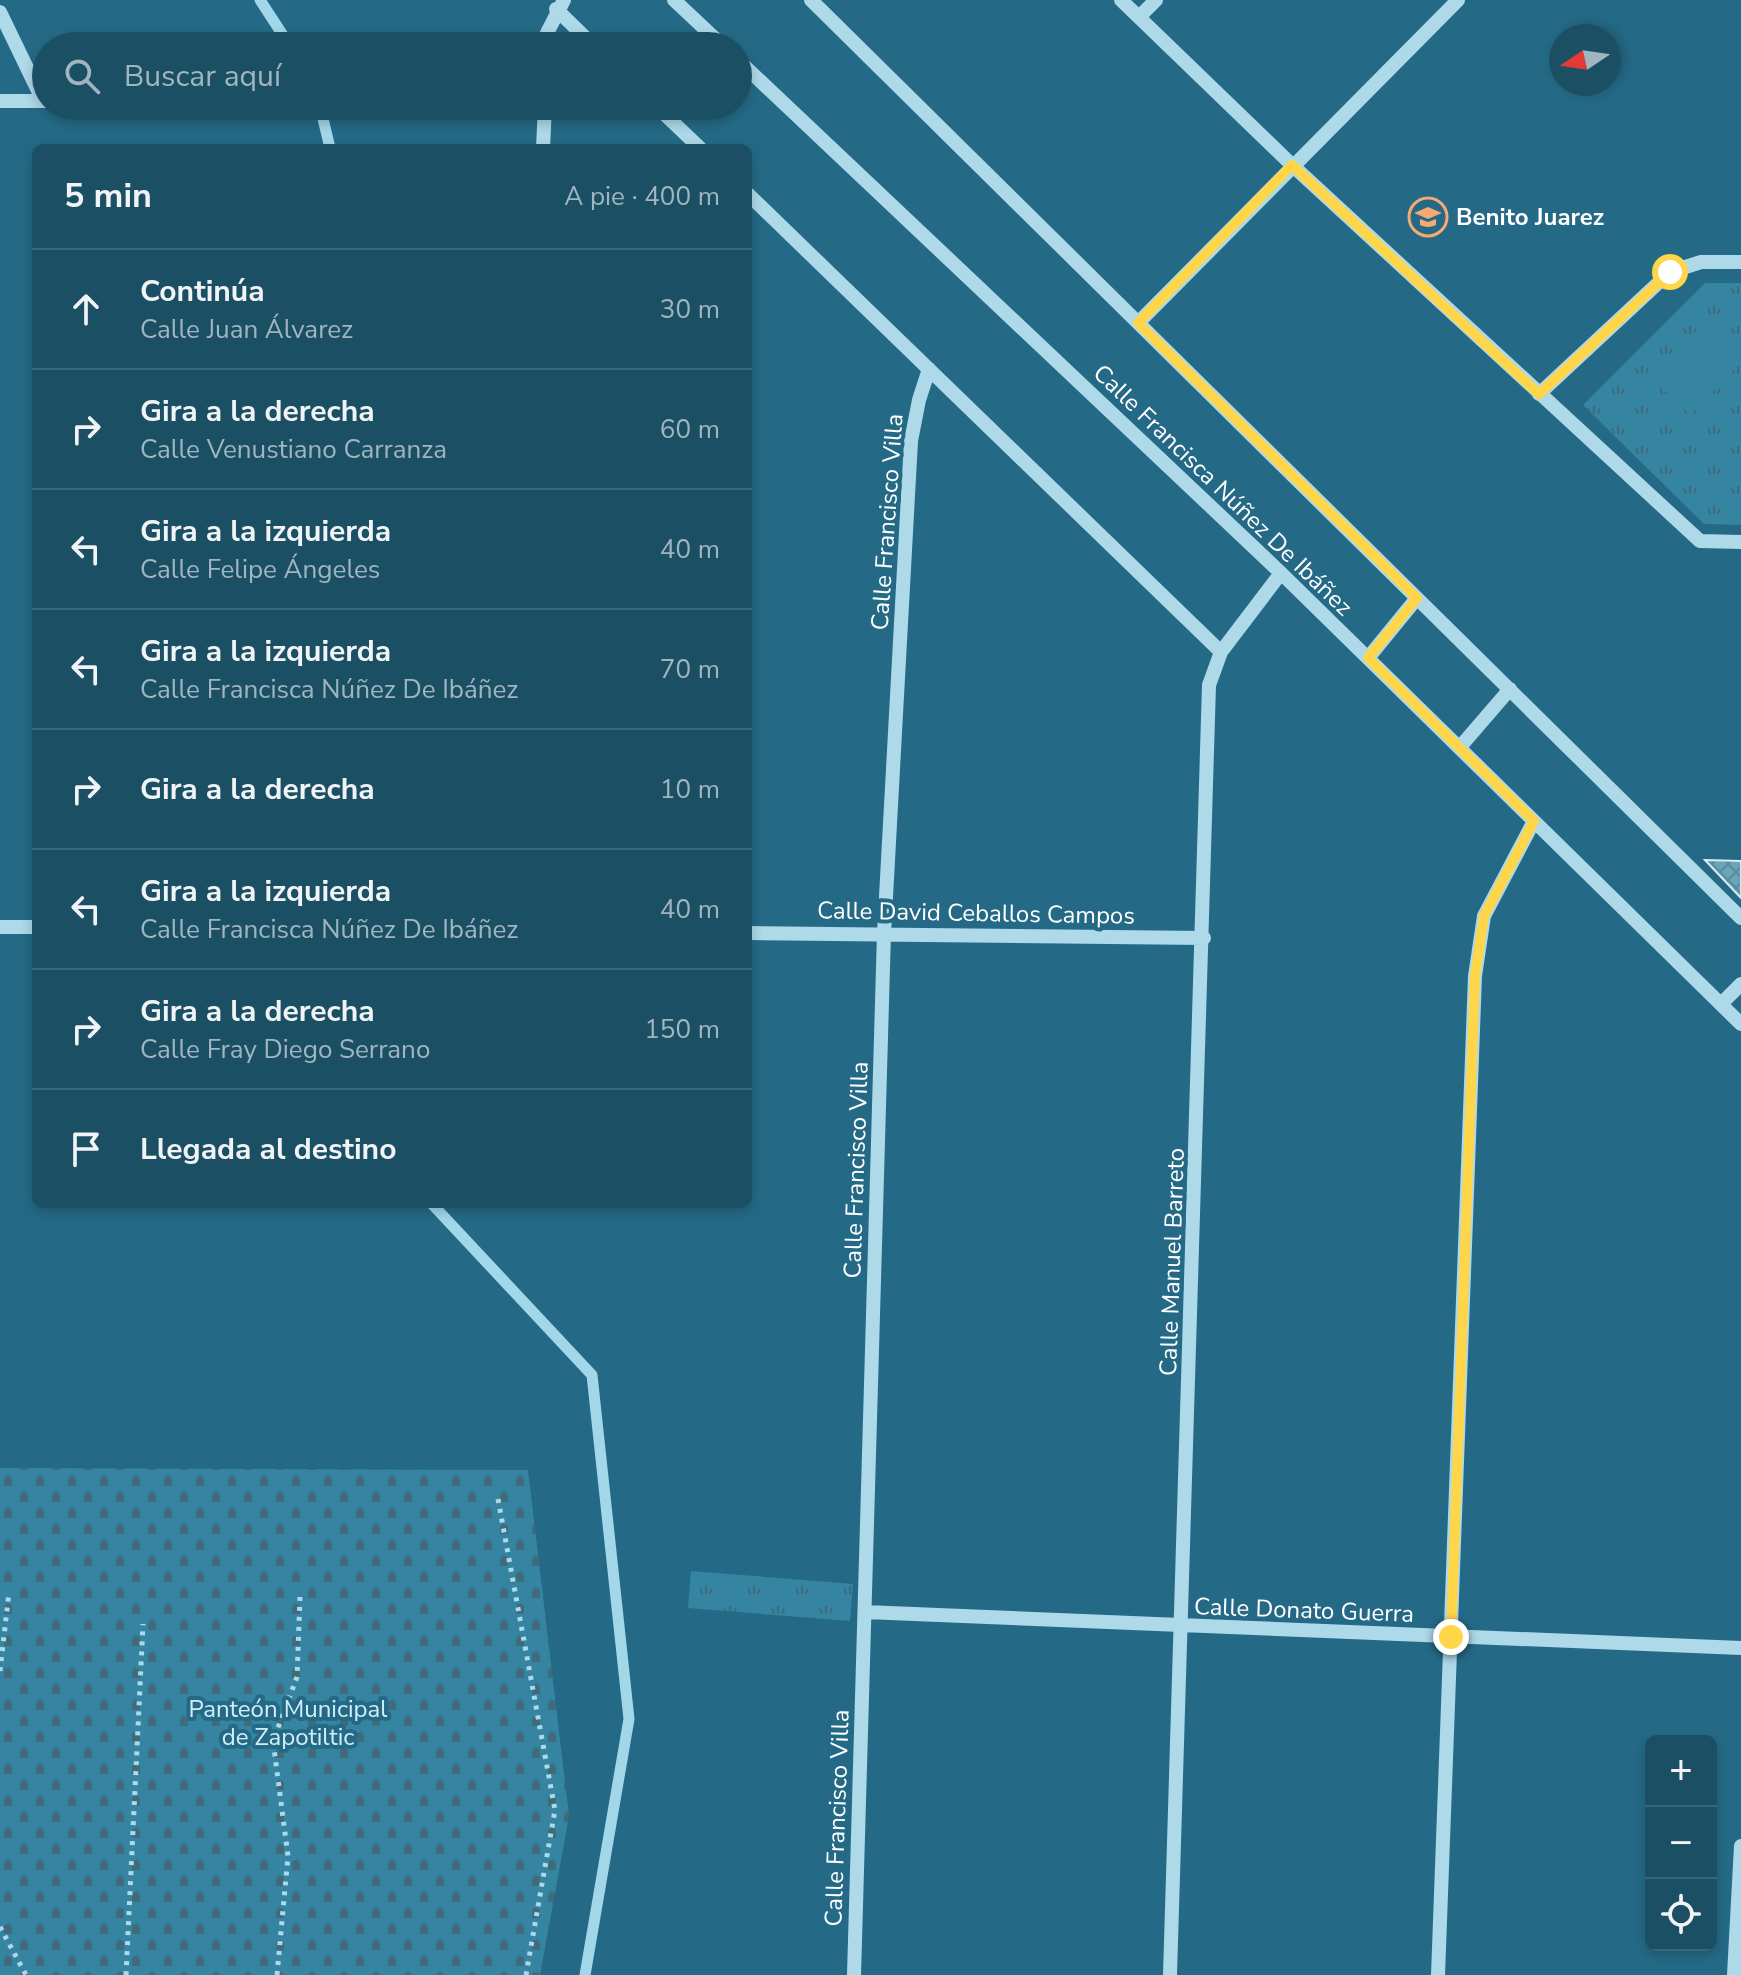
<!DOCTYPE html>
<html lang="es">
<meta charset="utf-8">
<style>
:root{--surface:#1b5064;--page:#285a6d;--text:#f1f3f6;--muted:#a0b5bf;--line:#396778}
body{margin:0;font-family:"Nunito Sans",sans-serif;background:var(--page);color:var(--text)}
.controls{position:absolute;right:24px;bottom:24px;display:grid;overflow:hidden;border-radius:12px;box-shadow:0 4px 12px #0003}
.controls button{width:72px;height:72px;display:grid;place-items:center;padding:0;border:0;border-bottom:2px solid var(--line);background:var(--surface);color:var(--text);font:40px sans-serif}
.compass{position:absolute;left:1549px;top:24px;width:72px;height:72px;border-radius:50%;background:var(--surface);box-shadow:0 4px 12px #0003;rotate:257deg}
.stop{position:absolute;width:24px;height:24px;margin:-18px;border:6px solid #ffd54a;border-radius:50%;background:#fff}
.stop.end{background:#ffd54a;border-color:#fff;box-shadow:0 2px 8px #0008}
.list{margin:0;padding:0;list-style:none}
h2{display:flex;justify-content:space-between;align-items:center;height:104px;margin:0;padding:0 32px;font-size:34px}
h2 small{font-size:26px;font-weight:400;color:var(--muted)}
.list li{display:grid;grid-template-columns:52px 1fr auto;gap:24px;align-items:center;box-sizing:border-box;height:120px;padding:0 32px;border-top:2px solid var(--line)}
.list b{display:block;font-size:30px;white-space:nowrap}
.list p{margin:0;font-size:26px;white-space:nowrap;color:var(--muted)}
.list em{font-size:26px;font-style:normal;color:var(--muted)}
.icon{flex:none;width:44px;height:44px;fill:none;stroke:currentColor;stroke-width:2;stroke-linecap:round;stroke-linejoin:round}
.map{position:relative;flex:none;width:1741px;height:1975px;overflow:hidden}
.search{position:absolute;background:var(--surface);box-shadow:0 4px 12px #0003;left:32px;top:32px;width:720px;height:88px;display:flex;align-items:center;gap:20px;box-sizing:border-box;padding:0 28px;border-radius:44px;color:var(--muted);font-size:30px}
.panel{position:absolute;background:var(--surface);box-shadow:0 4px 12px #0003;left:32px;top:144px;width:720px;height:1064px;border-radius:12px}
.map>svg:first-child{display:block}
.cemetery{fill:url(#cemetery-stones)}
.park{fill:url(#park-tufts)}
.pitch{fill:#3584a2}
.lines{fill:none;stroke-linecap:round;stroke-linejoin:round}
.stream{stroke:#a2d7ea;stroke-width:11}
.building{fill:url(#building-cross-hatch);stroke:#d2edf7;stroke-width:2}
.path{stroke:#aed9e9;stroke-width:5;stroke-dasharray:4 6;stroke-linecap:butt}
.minor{stroke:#aed9e9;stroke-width:14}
.route{stroke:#ffd54a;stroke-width:10}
.labels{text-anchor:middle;stroke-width:8;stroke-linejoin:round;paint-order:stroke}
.poi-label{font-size:24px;font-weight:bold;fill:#fff;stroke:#246a86;text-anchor:start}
.street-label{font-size:24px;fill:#fff;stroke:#246a86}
.park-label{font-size:24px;fill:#d2edf7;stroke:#246a86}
</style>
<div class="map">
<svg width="1741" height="1975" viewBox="0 0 1741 1975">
<defs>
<pattern id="cemetery-stones" width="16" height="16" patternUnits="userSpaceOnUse" patternTransform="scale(2)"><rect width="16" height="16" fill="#3584a2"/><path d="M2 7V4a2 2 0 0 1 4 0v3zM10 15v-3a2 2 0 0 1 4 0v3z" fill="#3f6b7b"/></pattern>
<pattern id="park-tufts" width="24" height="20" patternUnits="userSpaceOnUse" patternTransform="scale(2)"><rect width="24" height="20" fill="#3584a2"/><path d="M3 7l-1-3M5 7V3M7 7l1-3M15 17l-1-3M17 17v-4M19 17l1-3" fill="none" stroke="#3f6b7b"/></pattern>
<pattern id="building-cross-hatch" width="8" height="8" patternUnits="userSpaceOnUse" patternTransform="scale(2)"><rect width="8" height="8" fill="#69a5bb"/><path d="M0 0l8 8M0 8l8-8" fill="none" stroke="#608a9a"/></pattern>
</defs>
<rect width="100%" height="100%" fill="#246a86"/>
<path class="cemetery" d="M 0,1468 L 528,1470 L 569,1816 L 540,1975 L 0,1975 Z"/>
<path class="park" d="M 1705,283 L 1741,283 L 1741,525 L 1704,524 L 1583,405 Z
M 691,1571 L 853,1584 L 850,1621 L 688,1608 Z"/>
<path class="pitch" d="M 1713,313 L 1741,341 L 1741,363 L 1690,415 L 1651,377 Z"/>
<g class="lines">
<path class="stream" d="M 260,0 L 290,46
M 320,106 L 330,148
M 432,1204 L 592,1375 L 629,1719 L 585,1975"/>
</g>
<path class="building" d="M 1705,860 L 1741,861 L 1741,898 Z"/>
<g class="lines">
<path class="path" d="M 498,1499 L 555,1810 L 526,1975
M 0,1671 L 9,1592
M 0,1927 L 26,1975
M 126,1975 L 143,1624
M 277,1975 L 288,1856 L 273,1741 L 297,1677 L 300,1597"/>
<path class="minor" d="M 674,0 L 723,46
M 811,0 L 1741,918
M 1121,0 L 1292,165 L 1700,541 L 1741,542
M 556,9 L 594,46
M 0,12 L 43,101
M 1139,17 L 1156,0
M 547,46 L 547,33 L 564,0
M 738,60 L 1281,573 L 1741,1024
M 0,101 L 46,101
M 656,106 L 700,148
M 543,148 L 545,106
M 748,194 L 1221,652
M 1138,323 L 1458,0
M 1539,394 L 1670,272 L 1701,262 L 1741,262
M 1368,658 L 1417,598
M 1460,747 L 1510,689
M 0,927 L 36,927
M 748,933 L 1204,938
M 1722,1003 L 1741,984
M 865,1612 L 1741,1648
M 854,1975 L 884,933 L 911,441 L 919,400 L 929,369
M 1170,1975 L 1209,685 L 1221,652 L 1281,573
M 1438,1975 L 1475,976 L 1484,916 L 1534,821
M 1734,1975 L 1741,1846"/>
</g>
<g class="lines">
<path class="route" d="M 1451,1637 L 1475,976 L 1484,916 L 1534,821 L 1368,658 L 1417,598 L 1138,323 L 1292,165 L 1539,394 L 1670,272"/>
</g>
<defs>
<symbol id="school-ring" viewBox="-11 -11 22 22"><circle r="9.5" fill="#246a86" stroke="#f4aa71" stroke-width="1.5"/><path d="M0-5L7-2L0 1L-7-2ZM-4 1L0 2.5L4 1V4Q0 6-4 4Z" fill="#f4aa71"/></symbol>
</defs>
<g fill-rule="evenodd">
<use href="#school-ring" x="1406" y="195" width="44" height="44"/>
</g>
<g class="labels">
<g class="poi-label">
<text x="1456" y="225">Benito Juarez</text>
</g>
<g class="street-label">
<text transform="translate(1223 490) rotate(44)" y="8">Calle Francisca Núñez De Ibáñez</text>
<text transform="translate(887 522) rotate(-86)" y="8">Calle Francisco Villa</text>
<text transform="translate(976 913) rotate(1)" y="8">Calle David Ceballos Campos</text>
<text transform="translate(856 1170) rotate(-88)" y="8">Calle Francisco Villa</text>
<text transform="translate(1172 1262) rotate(-88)" y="8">Calle Manuel Barreto</text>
<text transform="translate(1304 1610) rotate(2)" y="8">Calle Donato Guerra</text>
<text transform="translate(837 1818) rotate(-88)" y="8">Calle Francisco Villa</text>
</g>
<g class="park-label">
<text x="288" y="1717">Panteón Municipal<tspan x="288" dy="28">de Zapotiltic</tspan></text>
</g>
</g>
</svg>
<div class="controls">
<button>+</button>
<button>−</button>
<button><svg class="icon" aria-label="locate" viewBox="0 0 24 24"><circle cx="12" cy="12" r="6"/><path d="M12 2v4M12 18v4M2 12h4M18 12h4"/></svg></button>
</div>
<svg class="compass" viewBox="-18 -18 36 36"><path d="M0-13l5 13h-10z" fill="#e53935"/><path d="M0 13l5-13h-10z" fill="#a0b5bf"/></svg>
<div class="stop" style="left:1670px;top:272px"></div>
<div class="stop end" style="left:1451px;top:1637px"></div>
<div class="search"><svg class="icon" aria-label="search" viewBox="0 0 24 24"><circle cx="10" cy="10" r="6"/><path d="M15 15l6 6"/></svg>Buscar aquí</div>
<section class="panel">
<h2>5 min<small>A pie · 400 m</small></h2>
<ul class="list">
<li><svg class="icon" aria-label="ahead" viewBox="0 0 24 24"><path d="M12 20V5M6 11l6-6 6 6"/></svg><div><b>Continúa</b><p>Calle Juan Álvarez</p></div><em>30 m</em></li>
<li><svg class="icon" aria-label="right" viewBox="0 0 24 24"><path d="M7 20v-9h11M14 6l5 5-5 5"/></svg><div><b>Gira a la derecha</b><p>Calle Venustiano Carranza</p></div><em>60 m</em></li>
<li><svg class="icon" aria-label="left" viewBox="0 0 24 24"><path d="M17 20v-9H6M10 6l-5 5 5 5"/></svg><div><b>Gira a la izquierda</b><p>Calle Felipe Ángeles</p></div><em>40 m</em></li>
<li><svg class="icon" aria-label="left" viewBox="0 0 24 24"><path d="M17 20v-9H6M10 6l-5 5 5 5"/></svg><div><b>Gira a la izquierda</b><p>Calle Francisca Núñez De Ibáñez</p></div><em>70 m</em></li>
<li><svg class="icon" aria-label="right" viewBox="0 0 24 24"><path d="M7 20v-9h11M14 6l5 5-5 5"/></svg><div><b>Gira a la derecha</b></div><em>10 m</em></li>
<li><svg class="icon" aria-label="left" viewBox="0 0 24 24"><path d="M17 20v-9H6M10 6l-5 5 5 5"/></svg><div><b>Gira a la izquierda</b><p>Calle Francisca Núñez De Ibáñez</p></div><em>40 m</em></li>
<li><svg class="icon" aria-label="right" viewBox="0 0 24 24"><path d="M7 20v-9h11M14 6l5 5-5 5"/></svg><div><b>Gira a la derecha</b><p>Calle Fray Diego Serrano</p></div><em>150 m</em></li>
<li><svg class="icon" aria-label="arrive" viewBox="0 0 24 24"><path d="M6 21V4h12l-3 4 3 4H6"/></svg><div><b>Llegada al destino</b></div></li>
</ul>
</section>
</div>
